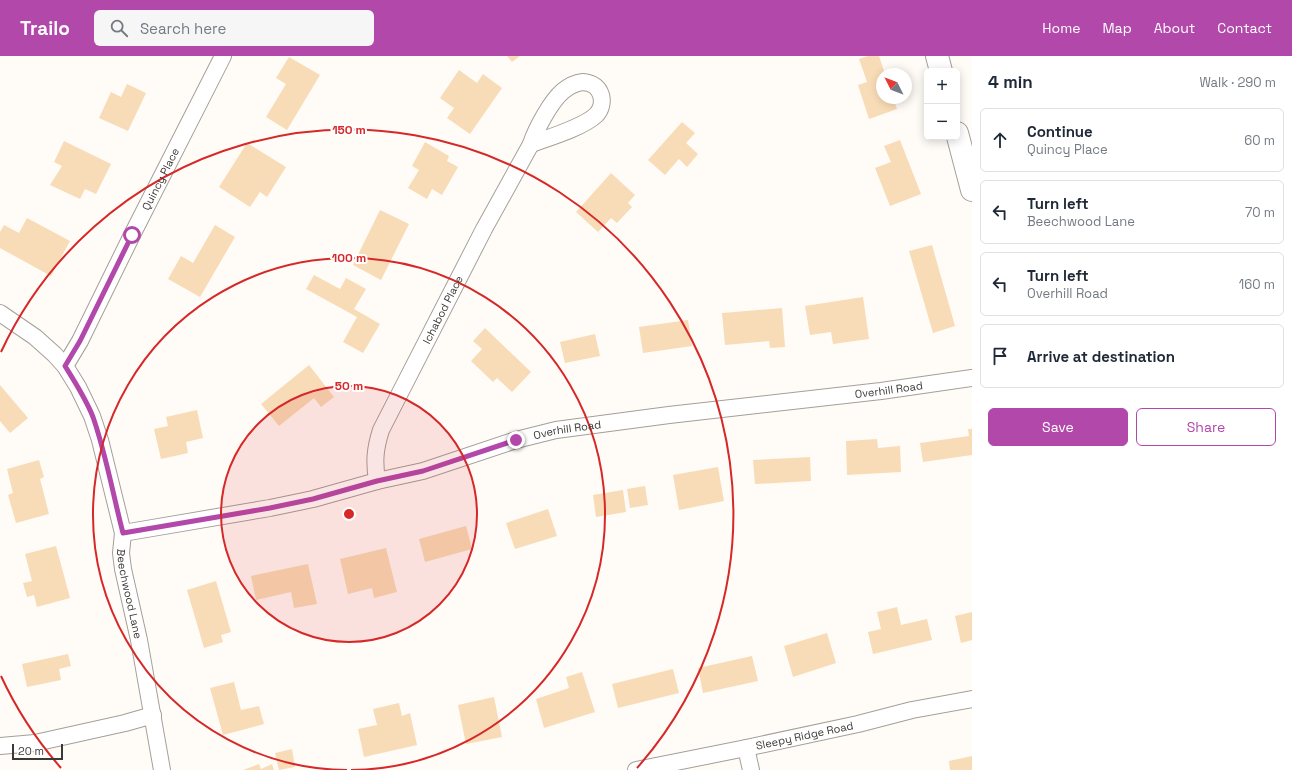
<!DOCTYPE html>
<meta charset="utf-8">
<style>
:root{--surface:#fff;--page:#f6f6f7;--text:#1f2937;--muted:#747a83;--line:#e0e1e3;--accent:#b248aa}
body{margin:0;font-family:"Space Grotesk",sans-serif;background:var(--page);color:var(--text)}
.controls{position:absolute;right:12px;top:12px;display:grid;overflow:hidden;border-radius:6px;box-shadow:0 2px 10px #0003}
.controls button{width:36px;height:36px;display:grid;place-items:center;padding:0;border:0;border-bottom:1px solid var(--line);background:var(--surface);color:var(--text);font:20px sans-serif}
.compass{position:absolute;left:876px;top:12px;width:36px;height:36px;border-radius:50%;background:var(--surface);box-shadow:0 2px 10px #0003;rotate:312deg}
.scale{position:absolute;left:12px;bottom:10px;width:51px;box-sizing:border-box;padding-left:4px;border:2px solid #3b3936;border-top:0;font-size:11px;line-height:14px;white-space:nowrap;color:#3b3936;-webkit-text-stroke:3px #fff;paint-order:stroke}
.stop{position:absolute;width:12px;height:12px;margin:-9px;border:3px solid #b248aa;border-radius:50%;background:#fff}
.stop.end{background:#b248aa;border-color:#fff;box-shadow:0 1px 4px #0008}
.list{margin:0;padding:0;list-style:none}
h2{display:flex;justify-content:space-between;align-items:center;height:52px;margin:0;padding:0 16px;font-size:17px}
h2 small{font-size:13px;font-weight:400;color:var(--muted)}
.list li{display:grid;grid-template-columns:26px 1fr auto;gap:12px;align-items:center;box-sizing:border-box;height:64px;margin:0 8px 8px;padding:0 8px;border:1px solid var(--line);border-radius:6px}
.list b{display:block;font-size:15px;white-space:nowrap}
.list p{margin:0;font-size:13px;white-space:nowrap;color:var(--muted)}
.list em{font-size:13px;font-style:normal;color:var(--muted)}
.actions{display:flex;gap:8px;padding:12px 16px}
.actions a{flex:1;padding:9px 0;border:1px solid var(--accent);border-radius:6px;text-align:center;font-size:14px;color:var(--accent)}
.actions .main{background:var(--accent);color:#fff}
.icon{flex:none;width:22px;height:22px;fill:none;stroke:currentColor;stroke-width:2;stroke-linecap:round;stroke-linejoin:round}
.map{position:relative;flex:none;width:972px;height:714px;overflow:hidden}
header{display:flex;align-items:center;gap:24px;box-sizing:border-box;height:56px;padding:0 20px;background:var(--accent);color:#fff}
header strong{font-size:19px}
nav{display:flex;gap:22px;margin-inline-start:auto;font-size:14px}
.search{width:280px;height:36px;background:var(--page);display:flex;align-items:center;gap:10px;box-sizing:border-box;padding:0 14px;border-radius:6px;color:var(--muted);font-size:15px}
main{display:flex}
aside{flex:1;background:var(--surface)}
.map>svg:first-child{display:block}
.building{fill:#f8dcb7}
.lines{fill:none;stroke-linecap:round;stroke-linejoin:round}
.minor-casing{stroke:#a59f98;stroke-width:18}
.secondary-casing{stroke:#a59f98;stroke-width:24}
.minor{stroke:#fff;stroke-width:16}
.secondary{stroke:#fff;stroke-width:22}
.route{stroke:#b248aa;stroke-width:5}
.ring{fill:none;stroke:#d62828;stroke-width:2}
.labels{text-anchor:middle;stroke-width:4;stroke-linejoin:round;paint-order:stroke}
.street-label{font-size:11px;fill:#3b3936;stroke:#fff}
.centre{fill:#d62828;stroke:#fff;stroke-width:2}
.ring-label{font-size:12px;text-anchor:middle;font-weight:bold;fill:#d62828;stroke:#fff;stroke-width:4;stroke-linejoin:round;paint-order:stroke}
</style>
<header>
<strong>Trailo</strong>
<div class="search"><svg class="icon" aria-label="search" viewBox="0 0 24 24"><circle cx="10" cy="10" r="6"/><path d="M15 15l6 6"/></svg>Search here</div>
<nav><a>Home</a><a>Map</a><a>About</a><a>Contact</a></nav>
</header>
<main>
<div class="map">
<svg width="972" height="714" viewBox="0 0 972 714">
<rect width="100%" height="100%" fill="#fffbf6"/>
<path class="building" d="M 507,0 L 520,0 L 512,6 Z
M 868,0 L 879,0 L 885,18 L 882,18 L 882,42 L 893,42 L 897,53 L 869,63 L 858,29 L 867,26 L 859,3 Z
M 289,1 L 320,19 L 287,74 L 266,61 L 286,28 L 276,22 Z
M 459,14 L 477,27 L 483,18 L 502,32 L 470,78 L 447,62 L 454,52 L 440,42 Z
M 127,28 L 146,37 L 128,75 L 99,62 L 111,36 L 121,41 Z
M 682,66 L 695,77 L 686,87 L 698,98 L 687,111 L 679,103 L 665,119 L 648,104 Z
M 900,84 L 921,138 L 890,150 L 875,112 L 891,106 L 884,90 Z
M 64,85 L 111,108 L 96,138 L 85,133 L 80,143 L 50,129 L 62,110 L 54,106 Z
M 425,86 L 449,100 L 447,105 L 458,111 L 442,139 L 432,133 L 427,143 L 408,132 L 419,114 L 412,110 Z
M 247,87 L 286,111 L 267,141 L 260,136 L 250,151 L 219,131 Z
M 611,117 L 635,139 L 628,147 L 632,151 L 617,167 L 611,162 L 598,176 L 576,156 Z
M 380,154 L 409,168 L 381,224 L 353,209 Z
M 27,162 L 70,185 L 51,220 L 0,192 L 0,176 L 4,169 L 19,177 Z
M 215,169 L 235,181 L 200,241 L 168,223 L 181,200 L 193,207 Z
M 932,189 L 955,270 L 933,277 L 909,195 Z
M 314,219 L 340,233 L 346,222 L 366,233 L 354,253 L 380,268 L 363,297 L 343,286 L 357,261 L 306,233 Z
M 863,241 L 869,283 L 833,288 L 831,276 L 810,279 L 805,250 Z
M 782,252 L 785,291 L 770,292 L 769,285 L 725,289 L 722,257 Z
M 688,264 L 692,290 L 643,297 L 639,271 Z
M 485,272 L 531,316 L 512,336 L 497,322 L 493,326 L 471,305 L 482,293 L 473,285 Z
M 595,278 L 600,300 L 565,307 L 560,286 Z
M 309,309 L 334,341 L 321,351 L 314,342 L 279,370 L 261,348 Z
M 0,329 L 28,362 L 10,377 L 0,365 Z
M 197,354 L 203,382 L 186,386 L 188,397 L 161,403 L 154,373 L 168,370 L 166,361 Z
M 968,373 L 972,373 L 972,399 L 923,406 L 920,387 L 969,380 Z
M 877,383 L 878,392 L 900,390 L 901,416 L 847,419 L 846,385 Z
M 810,401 L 811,425 L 755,428 L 753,404 Z
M 39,404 L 44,421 L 40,423 L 49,458 L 16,467 L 8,439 L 13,437 L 7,413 Z
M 718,411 L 724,445 L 679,454 L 673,419 Z
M 645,430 L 648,449 L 630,452 L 627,433 Z
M 623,434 L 626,456 L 596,461 L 593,439 Z
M 548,453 L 557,480 L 515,493 L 506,467 Z
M 466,470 L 472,493 L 425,506 L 419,483 Z
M 56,490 L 70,542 L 37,551 L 34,539 L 27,541 L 23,527 L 32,525 L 25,498 Z
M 386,492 L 397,536 L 374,542 L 372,532 L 348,538 L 340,503 Z
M 308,508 L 317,548 L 294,552 L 291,536 L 256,544 L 251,520 Z
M 216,525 L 231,576 L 221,579 L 223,586 L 204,592 L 187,534 Z
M 897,551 L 901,569 L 927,563 L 932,584 L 873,598 L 868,576 L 881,573 L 877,556 Z
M 972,556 L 972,584 L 961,587 L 955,560 Z
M 827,577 L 836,607 L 793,621 L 784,590 Z
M 68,598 L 71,610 L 59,613 L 61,624 L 27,631 L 22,608 Z
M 752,600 L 758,625 L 703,637 L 698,612 Z
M 673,613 L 679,637 L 618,652 L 612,628 Z
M 582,616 L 595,656 L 544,672 L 536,643 L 569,632 L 566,621 Z
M 234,626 L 241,654 L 259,650 L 264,668 L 223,679 L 210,632 Z
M 494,641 L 502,681 L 466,688 L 458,649 Z
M 399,647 L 402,660 L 410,657 L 417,689 L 364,701 L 358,673 L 377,669 L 373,653 Z
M 292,693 L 295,711 L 279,714 L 275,697 Z
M 972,700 L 972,714 L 950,714 L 949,705 Z
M 259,708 L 261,713 L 272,708 L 274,714 L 243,714 Z"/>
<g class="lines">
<defs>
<g id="minor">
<path d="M 583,26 C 592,27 598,30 601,39 C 603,46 601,54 596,59 C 584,71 548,82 531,88 C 536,73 551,45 563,35 C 569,30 575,27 583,26 Z"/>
<path id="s1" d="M 0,257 L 35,281 L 54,298 L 65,310 L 78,331 L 92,360 L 100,384 L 123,477 L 121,497 L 123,513 L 139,584 L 162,714"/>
<path id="s2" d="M 65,310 L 80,285 L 132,179 L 223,0"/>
<path id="s3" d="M 377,425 C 374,405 375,393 381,374 L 484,173 L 531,88"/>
<path id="s4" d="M 123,477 L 270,452 L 313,443 L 377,425 L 423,415 L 516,384 L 556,374 L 669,359 L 881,335 L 972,322"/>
<path d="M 0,690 L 35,687 L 125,667 L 153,659"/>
<path d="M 746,692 L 751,714"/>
<path id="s5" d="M 636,714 L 746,692 L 858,668 L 912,654 L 972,643"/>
</g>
<path id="secondary" d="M 937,0 L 941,15
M 957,77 L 972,134"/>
</defs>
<use href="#minor" class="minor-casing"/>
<use href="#secondary" class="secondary-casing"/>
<use href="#minor" class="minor"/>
<use href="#secondary" class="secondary"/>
</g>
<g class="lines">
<path class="route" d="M 132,179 L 80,285 L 65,310 C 75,326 86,343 93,361 C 106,398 113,439 123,477 L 270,452 L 313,443 L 377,425 L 423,415 L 516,384"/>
</g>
<circle cx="349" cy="458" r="128" fill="#d62828" fill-opacity=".12"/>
<g class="ring">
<circle cx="349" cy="458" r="128"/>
<path d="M347 714A256 256 0 1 1 351 714"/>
<path d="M61 712A384 384 0 0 1 1 620M1 296A384 384 0 1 1 637 712"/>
</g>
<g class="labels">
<g class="street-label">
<text dy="4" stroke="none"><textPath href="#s2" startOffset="210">Quincy Place</textPath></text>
<text dy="4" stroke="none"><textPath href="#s3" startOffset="187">Ichabod Place</textPath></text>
<text dy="4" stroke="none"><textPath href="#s4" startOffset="781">Overhill Road</textPath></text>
<text dy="4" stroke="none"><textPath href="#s4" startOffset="457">Overhill Road</textPath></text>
<text dy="4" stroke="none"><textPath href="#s1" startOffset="324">Beechwood Lane</textPath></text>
<text dy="4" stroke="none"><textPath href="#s5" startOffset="172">Sleepy Ridge Road</textPath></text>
</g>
</g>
<circle cx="349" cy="458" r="6" class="centre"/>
<g class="ring-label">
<text x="349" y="78">150 m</text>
<text x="349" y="206">100 m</text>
<text x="349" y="334">50 m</text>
</g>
</svg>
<div class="controls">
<button>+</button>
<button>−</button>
</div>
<svg class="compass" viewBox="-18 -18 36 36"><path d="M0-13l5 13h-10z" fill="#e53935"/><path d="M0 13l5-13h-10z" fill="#747a83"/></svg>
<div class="scale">20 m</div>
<div class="stop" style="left:132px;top:179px"></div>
<div class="stop end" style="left:516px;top:384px"></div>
</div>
<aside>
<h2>4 min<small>Walk · 290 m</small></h2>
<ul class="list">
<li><svg class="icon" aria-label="ahead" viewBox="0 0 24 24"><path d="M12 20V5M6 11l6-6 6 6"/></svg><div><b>Continue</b><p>Quincy Place</p></div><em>60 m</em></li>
<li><svg class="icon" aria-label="left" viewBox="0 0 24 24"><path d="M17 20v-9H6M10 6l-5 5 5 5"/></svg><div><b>Turn left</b><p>Beechwood Lane</p></div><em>70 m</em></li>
<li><svg class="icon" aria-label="left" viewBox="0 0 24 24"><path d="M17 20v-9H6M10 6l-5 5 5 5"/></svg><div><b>Turn left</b><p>Overhill Road</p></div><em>160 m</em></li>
<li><svg class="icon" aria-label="arrive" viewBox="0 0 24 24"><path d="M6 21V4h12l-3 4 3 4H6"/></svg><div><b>Arrive at destination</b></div></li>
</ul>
<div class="actions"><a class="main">Save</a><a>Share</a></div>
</aside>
</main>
